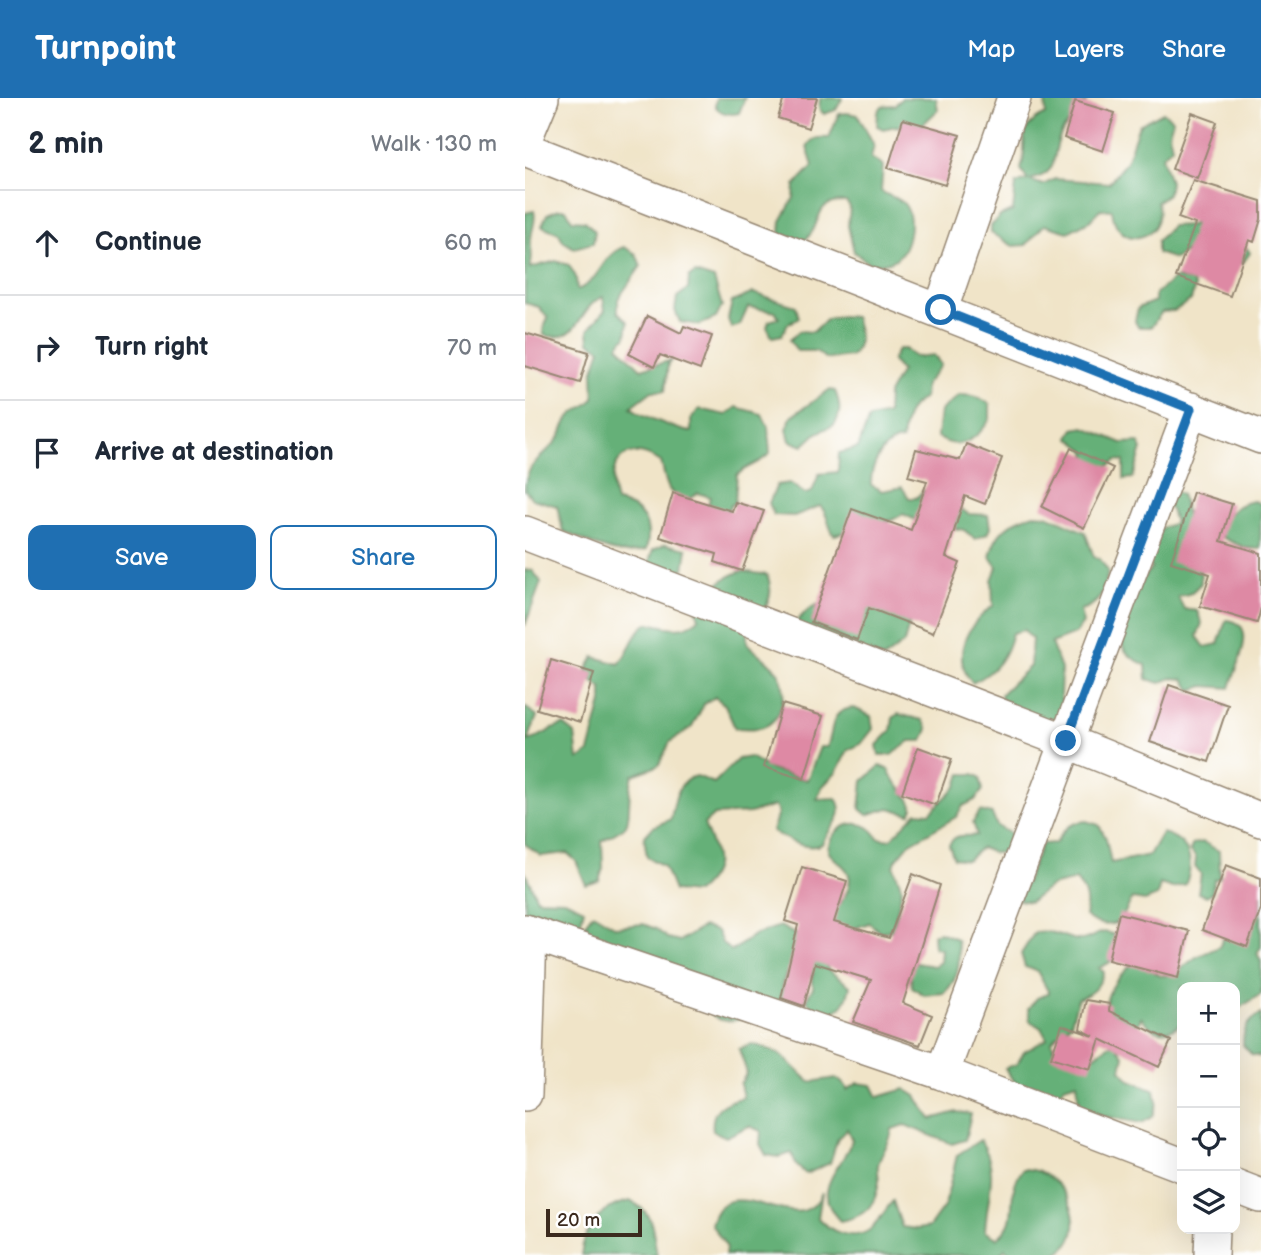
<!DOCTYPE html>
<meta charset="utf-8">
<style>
:root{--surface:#fff;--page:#f6f6f7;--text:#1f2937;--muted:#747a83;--line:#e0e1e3;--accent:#1f6fb2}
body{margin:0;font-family:"Balsamiq Sans",sans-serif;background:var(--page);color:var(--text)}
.controls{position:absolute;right:21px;bottom:21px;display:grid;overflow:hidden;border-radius:14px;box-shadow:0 7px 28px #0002}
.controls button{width:63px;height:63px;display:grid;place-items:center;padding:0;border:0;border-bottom:2px solid var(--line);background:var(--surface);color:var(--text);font:35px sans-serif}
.scale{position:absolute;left:21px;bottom:18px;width:96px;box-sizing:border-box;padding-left:7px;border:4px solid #3b2a1e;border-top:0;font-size:19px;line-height:24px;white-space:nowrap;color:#3b2a1e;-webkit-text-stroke:5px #fff;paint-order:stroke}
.stop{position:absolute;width:21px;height:21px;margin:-16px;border:5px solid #1f6fb2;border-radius:50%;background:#fff}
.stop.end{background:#1f6fb2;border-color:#fff;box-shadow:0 2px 7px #0008}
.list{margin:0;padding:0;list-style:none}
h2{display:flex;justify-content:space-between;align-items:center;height:91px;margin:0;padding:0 28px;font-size:30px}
h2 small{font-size:23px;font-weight:400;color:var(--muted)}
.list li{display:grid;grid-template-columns:46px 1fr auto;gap:21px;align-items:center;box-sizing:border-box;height:105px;padding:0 28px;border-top:2px solid var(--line)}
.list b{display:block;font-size:26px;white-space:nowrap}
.list em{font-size:23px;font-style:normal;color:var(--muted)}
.actions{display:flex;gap:14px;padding:21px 28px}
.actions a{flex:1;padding:16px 0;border:2px solid var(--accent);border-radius:14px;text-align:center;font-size:24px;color:var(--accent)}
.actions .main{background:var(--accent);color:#fff}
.icon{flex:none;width:38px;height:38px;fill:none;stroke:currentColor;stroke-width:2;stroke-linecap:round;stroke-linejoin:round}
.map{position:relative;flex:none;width:736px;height:1157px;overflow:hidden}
header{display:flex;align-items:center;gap:42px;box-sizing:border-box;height:98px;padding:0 35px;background:var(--accent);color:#fff}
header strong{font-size:33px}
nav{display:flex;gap:38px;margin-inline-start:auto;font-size:24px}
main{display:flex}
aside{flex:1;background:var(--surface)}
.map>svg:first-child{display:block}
.forest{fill:#65b078;stroke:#506d4b;stroke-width:2}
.building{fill:#de89a4}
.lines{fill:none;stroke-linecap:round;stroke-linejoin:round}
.minor-casing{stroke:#968773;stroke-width:36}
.minor{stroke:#fff;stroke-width:33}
.route{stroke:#1f6fb2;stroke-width:9}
</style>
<header>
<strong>Turnpoint</strong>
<nav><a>Map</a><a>Layers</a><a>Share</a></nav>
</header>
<main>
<aside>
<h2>2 min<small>Walk · 130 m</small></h2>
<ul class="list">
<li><svg class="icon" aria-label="ahead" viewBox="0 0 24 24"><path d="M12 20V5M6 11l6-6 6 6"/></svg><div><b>Continue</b></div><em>60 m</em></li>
<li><svg class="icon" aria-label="right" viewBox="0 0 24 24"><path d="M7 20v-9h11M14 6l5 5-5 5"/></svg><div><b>Turn right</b></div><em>70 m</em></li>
<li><svg class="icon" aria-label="arrive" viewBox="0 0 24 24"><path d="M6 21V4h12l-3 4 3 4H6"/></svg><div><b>Arrive at destination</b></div></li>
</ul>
<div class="actions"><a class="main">Save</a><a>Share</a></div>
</aside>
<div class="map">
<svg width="736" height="1157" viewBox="0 0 736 1157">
<rect width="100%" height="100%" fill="#fff"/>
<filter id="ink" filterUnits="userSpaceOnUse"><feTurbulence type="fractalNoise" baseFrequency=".0143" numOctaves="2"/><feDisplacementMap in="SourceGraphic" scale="14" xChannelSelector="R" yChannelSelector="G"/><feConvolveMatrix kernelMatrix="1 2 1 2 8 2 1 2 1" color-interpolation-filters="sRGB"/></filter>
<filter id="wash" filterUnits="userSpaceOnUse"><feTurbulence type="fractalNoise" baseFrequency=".00686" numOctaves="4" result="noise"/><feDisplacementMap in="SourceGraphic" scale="28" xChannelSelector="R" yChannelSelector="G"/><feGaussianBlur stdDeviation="1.57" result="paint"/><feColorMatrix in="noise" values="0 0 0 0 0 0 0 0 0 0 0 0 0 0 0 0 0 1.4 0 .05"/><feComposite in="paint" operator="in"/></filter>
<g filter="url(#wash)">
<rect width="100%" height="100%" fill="#f0e4c8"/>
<path class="forest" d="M 191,0 L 220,0 L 214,15 C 205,17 196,16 190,8 Z
M 295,0 L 317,0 L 317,1 L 311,12 L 299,16 L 294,11 Z
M 377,0 L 411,0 L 413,12 L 394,30 L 371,28 L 358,31 L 352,28 L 353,14 L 357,8 L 370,7 Z
M 520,0 L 564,0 C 557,13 543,23 536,36 C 525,58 537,75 504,82 L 518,87 L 530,81 L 584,85 L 601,64 L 614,27 L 638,14 L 648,22 L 644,35 L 647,49 L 637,58 L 645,84 L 643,96 L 632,104 C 643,143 591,155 587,112 L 575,111 L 566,122 L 543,134 L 519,127 L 501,147 L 488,148 L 466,135 L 466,128 L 475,118 L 488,113 L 491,86 L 502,82 L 496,71 C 505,45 488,31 521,16 Z
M 321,15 L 333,17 L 349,47 L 346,60 L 358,67 L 356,93 C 363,99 374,99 380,107 C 390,122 384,155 367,163 C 361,166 351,166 345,166 L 329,154 L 323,128 L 325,109 L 321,104 C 285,103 301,124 279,143 L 255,136 L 256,123 L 269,100 L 270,87 L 288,68 L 282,49 C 287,39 294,39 304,40 L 314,16 Z
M 34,111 L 41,111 L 47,122 L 60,123 L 70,133 L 68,145 L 49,150 L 38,143 L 34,135 L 17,128 L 22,116 Z
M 9,113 C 12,123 6,132 6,142 C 5,153 9,158 5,170 L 31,163 L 44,167 L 51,179 L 52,192 C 76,183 76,157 99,149 L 111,156 L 116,168 L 93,201 L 93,214 L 103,224 L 101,238 L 93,248 L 116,271 L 147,262 L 143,266 L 140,293 L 127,293 L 106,309 C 113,316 155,333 166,334 L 166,321 L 174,311 L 201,317 L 211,309 L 237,316 L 243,329 L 245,356 C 234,366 223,367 212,377 L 210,404 L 205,408 L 200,420 L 182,412 L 185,399 L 173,395 L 162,403 C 139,396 142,384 136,364 C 98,339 80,368 91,404 C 117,409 128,426 121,452 C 92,462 65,444 38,433 L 32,408 L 7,401 L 0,392 C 0,362 25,356 36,337 C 39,330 40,323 47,317 C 54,310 62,309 69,300 L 68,275 L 76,251 L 64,244 L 63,232 L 80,212 L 78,199 C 52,209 56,247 19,237 L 18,232 L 23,220 L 14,209 L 0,205 L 0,115 Z
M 671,121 L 718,144 L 725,155 L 717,166 L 661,153 L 650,161 L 632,155 L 632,143 L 646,128 L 667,127 Z
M 170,175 L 189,181 L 197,208 L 191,220 L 174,227 L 155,224 L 150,212 L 152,199 L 163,191 L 164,179 Z
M 650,180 L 666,183 L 670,189 L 666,202 L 649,213 L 637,214 L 626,229 L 613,229 L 610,223 L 613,210 L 630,203 L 630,196 Z
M 228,195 L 271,208 L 274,220 L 263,226 L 257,237 L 247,239 L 242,229 L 244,223 L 254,220 L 251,214 L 223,209 L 215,227 L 206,230 L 203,221 L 207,204 Z
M 316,218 L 329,219 C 334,234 338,246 326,258 L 301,261 L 291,253 L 272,253 L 265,242 L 274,233 L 288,234 L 302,221 Z
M 373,251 L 380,251 L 390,259 L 409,257 L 416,267 L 400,287 L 399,300 C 382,308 379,324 377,342 C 358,343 345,369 346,387 L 357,393 L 377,389 L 384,400 L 391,400 L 400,391 L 444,416 L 463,417 L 465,430 L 462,436 L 450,441 L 439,432 L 397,425 L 378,416 L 367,422 L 309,437 C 302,428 304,416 295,408 L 269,418 L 249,417 L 244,405 L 252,387 L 265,385 L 280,396 L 287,394 L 294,376 L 313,374 L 314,355 L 333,350 L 344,320 L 362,316 L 363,296 L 376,273 L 367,263 Z
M 304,292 L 310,293 C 315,305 317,316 309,327 L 292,335 L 278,348 L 265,343 L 262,331 L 266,319 Z
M 434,297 C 447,297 455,298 465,307 L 465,321 C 452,342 434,354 412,339 L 415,313 Z
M 559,329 L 597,345 L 613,344 L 617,351 L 608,380 L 599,381 L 599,363 L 592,362 L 581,370 L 563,366 L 561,353 L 544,339 L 549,331 Z
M 644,391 L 656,396 L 675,466 L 676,485 L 666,495 L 653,499 L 659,511 L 672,513 L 677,526 L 672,538 L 680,549 L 693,546 L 701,522 C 736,524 711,568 705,590 L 679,588 L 666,592 L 659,581 L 647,580 L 635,585 L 622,581 L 621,567 C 609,562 596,554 596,540 C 596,524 616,479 627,470 L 618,461 L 624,435 L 650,425 L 646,412 L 638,402 Z
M 729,403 L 736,406 L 735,451 L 721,450 L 698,440 L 695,431 C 704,414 710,406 729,403 Z
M 509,416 L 522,417 L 560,434 L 569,459 L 575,461 L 583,473 C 580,493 575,507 555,512 L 558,525 L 550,536 L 526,545 L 536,571 L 535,599 L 541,611 L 546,635 L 477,609 L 476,596 L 505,568 L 507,541 L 499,532 L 487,535 C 481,559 470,575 447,585 C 425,557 442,527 468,508 L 467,482 L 472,469 L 465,459 C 470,434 485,423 509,416 Z
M 140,446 L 162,451 L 159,471 L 141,476 L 126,470 L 124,464 L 128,452 Z
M 0,472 L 8,473 L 16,484 L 0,528 Z
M 217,473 L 242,477 C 252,500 238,516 222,532 L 222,545 C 231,556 248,565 254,576 C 263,593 258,622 238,629 C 230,632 219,630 210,630 L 200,607 L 190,599 L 179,606 L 167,629 L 145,644 L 133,668 L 108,677 C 102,694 106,721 101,727 C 97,733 83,738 77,743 L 78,770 L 74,783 L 61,787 L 51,763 L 42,755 L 16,758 L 0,746 L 0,609 L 12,618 L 3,643 C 17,639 24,630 39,627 L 50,636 L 53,662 L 64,654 L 77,604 L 77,591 L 67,583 L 62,571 L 69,559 L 94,566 C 106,552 107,535 123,525 C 143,529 157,535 174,521 L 171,509 C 183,493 198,479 217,473 Z
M 345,501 L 386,520 L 379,545 L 358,561 L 271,527 C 284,498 318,503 345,501 Z
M 329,610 L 346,618 L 348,631 L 336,646 L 323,652 L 311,675 L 297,689 L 292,701 L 311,700 C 323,720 304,728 297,746 C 282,754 260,741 247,733 L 253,715 L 250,708 L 225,715 L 189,717 L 179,726 C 191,757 200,771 171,795 L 149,793 L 139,768 L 122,759 L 119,739 L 128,729 L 146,721 C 149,704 152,681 172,678 L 189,685 L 213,661 L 225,659 L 247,672 L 282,682 L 295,649 L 302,649 C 310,631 303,612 329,610 Z
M 373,616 L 398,622 L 403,631 L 398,643 L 385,643 L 367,657 L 354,657 L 352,647 L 366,633 L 368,620 Z
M 355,668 L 364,672 C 368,687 385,696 388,710 L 385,716 L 364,710 L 342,717 L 335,711 L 338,683 Z
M 436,676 L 449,676 L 455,679 L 458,692 L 450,702 L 438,708 L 431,719 L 384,746 L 371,762 L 369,769 L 377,791 L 368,832 L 355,834 L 344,825 L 320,834 L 301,824 C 311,810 336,786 319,769 C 313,763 307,760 303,753 C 304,727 338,714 353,740 L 365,742 L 392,714 L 405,715 L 432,688 Z
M 455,713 L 467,716 L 472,728 L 488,737 L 482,754 L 469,755 L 456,750 L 442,762 L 429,760 L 424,747 C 431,733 440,740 452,737 L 448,724 Z
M 561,723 L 574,727 L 581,740 L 586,765 L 624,757 L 637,735 C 663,741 671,763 660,787 L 647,790 L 635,786 L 632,798 L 620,803 L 607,801 L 595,824 C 580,829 572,827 560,818 C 563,802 561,794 551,782 L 526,788 L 505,804 L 493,802 L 517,746 L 531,745 C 539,730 545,725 561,723 Z
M 678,744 L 694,753 L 695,779 L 689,782 L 687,795 L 681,798 L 673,795 L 676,776 L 670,769 L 671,760 L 665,752 L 668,746 Z
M 0,774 L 12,801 L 40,802 L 59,811 L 54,831 L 48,835 L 0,838 Z
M 736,798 L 736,849 L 732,855 L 736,863 L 736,896 L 710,913 L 710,889 L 657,889 L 657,925 C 641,938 628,936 616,919 L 611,931 L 591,947 L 599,958 L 596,972 L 605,982 L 630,992 L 632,1005 L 628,1018 L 617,1025 L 566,1016 L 554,1010 L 552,984 L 539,988 L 533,1000 C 512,1001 488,988 480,970 L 492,966 L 499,954 L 522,941 L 516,930 L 505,923 L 503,911 L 512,900 L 524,895 L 512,873 L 500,869 L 496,856 L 510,834 C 526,832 533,837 548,841 C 570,847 573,821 598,844 C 594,858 588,864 574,870 L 579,874 C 574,889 568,895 553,901 L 546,925 L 527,943 L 530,958 C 568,968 558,963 588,945 C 571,907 583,886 613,861 L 635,878 L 649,876 L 671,859 L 694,849 L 700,837 Z
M 68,815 L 91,829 L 118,826 L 131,831 L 142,840 L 155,843 L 178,829 L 192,833 L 197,845 L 207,853 L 229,837 L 255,828 L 279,841 L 299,860 L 303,872 L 325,888 C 322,904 317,911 302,917 L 290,913 L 281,902 L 288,890 L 288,876 L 262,874 L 257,886 L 260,899 C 233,912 191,944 178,901 L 116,867 L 113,854 L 65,838 L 60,826 Z
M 414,834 L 432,841 C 435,862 436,879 419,895 L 399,897 L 387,889 L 385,869 L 391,865 L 409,868 L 415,864 L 416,851 L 409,850 L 408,836 Z
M 736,916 L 736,959 L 727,957 L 718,947 C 718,931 722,924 736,916 Z
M 226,946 C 261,954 261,963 285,984 L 311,980 L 321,988 L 322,992 L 333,985 L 347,987 L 353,999 L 380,991 L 391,998 L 406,1021 L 432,1014 L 446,1016 L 440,1042 L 427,1046 L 380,1027 L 367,1031 C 366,1046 356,1053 353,1067 C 352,1072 354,1078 354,1083 C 351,1108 340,1119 315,1123 C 284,1091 316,1073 327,1042 L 322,1031 L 313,1040 L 305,1065 L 281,1076 L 271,1067 L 267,1055 L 254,1059 L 241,1057 L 235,1046 L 236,1033 L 224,1028 L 201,1039 L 188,1033 C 185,1010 198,1005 218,999 L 215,986 L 222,975 L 214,951 Z
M 455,1042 C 476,1072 461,1101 460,1134 L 472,1140 C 498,1122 477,1099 498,1071 C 540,1069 571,1139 530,1156 C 518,1157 498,1157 485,1157 L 480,1151 L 475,1157 L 200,1157 L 201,1148 L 186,1126 C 203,1064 276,1149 297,1094 L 293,1120 C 304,1133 326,1143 343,1133 C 353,1127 359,1112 368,1103 L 377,1129 L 392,1131 L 404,1129 L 420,1107 L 432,1057 Z
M 105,1103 C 131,1115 127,1133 132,1157 L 56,1157 C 59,1129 77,1108 105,1103 Z"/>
<g id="blocks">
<path class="building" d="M 259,0 L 292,0 L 283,30 L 253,20 Z
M 550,3 L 590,15 L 578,53 L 539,40 Z
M 667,15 L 692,24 L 672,80 L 647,71 Z
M 378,21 L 435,37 L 420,87 L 363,70 Z
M 668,82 L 736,103 L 736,121 L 729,144 L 724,142 L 705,198 L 651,179 L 670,126 L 653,120 Z
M 122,218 L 156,235 L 159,228 L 187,238 L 175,272 L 135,257 L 129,269 L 104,256 Z
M 0,235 L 64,254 L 55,285 L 0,268 Z
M 441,346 L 477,360 L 460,406 L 440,398 L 421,459 L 435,465 L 408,535 L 344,510 L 332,542 L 286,524 L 327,411 L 386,432 L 402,383 L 383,378 L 391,351 L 435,362 Z
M 546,350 L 588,370 L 559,430 L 517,409 Z
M 668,394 L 707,406 L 696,443 L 736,455 L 736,510 L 732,525 L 675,508 L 685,476 L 646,464 Z
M 148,395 L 207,413 L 210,404 L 239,413 L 217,473 L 190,464 L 192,456 L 135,439 Z
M 26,562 L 69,575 L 55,624 L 12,611 Z
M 644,587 L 703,607 L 684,664 L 625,644 Z
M 257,606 L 298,618 L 279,681 L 239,669 Z
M 393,649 L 427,661 L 411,707 L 377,695 Z
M 701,767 L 736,780 L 736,811 L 722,849 L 677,832 Z
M 277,769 L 322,783 L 309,824 L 364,840 L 388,776 L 415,787 L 378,905 L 407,917 L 395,947 L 328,924 L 346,882 L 290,865 L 279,908 L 256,900 L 273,827 L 260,823 Z
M 594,815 L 664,833 L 653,880 L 583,862 Z
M 561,902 L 585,906 L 584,913 L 646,943 L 634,969 L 575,941 L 565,971 L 526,959 L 537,927 L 569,938 L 555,931 Z"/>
</g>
</g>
<g filter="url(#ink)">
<use href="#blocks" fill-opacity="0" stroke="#968773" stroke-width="2"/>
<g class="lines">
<defs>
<path id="minor" d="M 0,41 L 17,0
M 0,51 L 736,339
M 416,211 L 489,0
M 0,435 L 541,643 L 736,722
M 0,833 L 417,975 L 657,1067
M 417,975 L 666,311
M 0,996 L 5,835
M 710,1088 L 736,1098
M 686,1157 L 687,1131"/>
</defs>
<use href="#minor" class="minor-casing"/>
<use href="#minor" class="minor"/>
</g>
</g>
<g class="lines" filter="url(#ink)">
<path class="route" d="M 416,212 L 666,311 L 541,643"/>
</g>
</svg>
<div class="controls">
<button>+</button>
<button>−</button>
<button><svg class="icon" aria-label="locate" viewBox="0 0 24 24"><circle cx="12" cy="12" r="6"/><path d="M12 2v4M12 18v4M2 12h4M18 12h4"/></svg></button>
<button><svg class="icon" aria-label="layers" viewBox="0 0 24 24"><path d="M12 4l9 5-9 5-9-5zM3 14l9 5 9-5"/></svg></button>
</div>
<div class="scale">20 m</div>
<div class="stop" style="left:416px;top:212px"></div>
<div class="stop end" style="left:541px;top:643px"></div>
</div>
</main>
